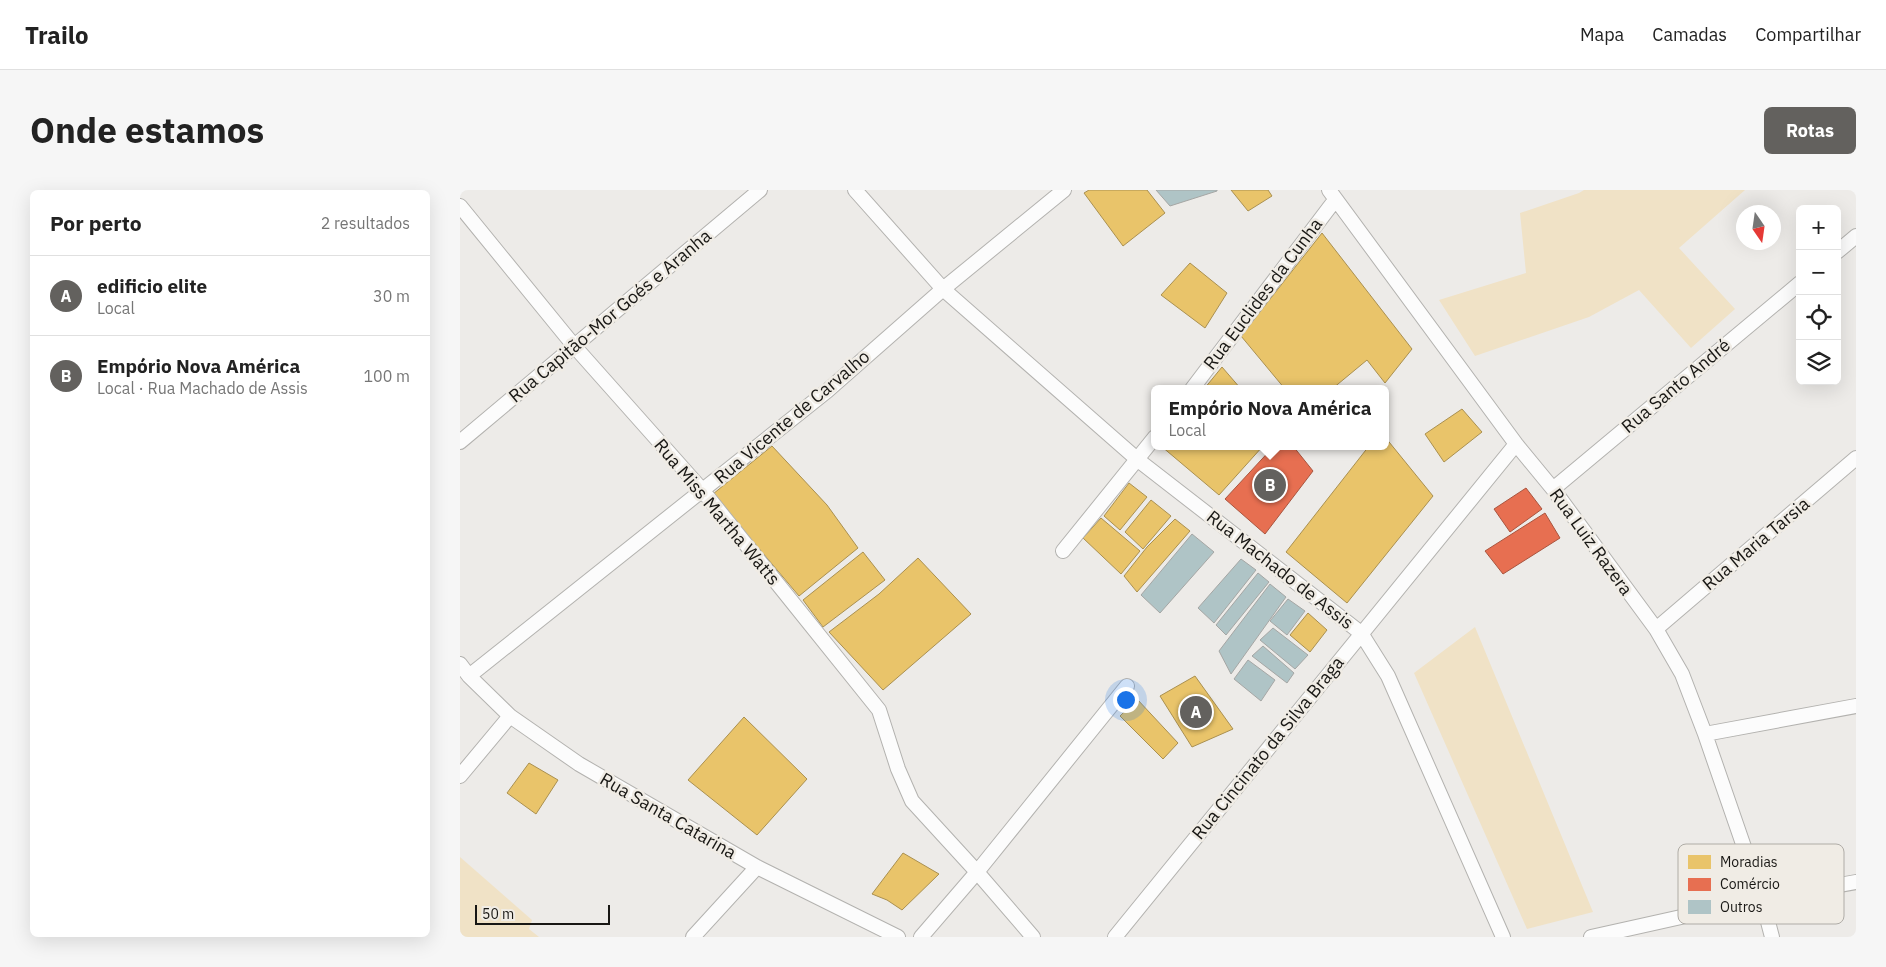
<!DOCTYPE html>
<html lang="pt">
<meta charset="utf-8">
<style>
:root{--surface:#fff;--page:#f6f6f6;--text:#222;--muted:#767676;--line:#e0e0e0;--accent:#63615e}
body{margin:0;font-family:"IBM Plex Sans",sans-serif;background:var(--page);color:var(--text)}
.controls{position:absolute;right:15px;top:15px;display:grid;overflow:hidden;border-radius:8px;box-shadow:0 5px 20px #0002}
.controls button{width:45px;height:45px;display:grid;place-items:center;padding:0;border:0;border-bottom:1px solid var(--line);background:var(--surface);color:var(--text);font:25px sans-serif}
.compass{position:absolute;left:1276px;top:15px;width:45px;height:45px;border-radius:50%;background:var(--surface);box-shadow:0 5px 20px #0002;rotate:167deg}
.scale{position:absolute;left:15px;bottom:12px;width:135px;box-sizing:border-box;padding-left:5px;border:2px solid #181714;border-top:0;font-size:14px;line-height:18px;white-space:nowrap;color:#181714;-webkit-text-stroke:4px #f0ece5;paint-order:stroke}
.you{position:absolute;left:665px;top:509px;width:18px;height:18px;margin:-12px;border:4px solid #fff;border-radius:50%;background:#1a73e8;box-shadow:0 0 0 8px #1a73e833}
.badge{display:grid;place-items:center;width:32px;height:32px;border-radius:50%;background:var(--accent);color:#fff;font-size:16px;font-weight:700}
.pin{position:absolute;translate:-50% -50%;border:2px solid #fff;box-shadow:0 1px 5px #0006}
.popup{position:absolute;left:691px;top:195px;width:238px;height:65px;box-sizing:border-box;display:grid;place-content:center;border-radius:8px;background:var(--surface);filter:drop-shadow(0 1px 4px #0005);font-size:16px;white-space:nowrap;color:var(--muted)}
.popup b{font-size:19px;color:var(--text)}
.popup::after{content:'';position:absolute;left:50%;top:100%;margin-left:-10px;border:10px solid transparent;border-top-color:var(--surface)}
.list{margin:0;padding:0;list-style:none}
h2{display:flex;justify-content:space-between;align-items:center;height:65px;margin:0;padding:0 20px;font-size:21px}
h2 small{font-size:16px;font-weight:400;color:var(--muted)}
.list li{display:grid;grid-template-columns:32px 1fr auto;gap:15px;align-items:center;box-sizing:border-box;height:80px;padding:0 20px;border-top:1px solid var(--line)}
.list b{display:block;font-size:19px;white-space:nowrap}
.list p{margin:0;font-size:16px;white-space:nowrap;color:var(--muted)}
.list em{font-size:16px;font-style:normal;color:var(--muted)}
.icon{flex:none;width:28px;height:28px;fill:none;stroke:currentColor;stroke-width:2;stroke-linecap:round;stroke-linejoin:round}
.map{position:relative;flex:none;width:1396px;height:747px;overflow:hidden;border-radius:8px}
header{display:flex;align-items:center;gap:30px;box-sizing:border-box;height:70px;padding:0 25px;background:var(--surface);border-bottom:1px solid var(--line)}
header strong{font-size:24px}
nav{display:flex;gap:28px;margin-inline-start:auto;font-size:18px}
.intro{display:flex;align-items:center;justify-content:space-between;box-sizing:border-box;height:120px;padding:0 30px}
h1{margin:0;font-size:35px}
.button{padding:12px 22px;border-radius:8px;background:var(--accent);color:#fff;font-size:18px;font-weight:700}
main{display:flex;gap:30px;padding:0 30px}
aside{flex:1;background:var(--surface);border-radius:8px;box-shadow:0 5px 20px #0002}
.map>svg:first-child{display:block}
.green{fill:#f0e2c6}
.homes{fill:#e9c46a;stroke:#aa9050}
.shops{fill:#e76f51;stroke:#a9553f}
.building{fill:#afc4c6;stroke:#a5a6a4}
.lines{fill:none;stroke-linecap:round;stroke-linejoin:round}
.street-casing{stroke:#b3b2af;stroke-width:16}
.street{stroke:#fcfcfc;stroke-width:14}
.labels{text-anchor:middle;stroke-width:5;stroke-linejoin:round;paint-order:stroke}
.street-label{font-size:18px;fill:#181714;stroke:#f0ece5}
.key{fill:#f0ece5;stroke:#afaca6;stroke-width:1}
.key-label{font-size:14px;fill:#181714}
</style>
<header>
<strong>Trailo</strong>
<nav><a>Mapa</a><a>Camadas</a><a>Compartilhar</a></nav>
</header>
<div class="intro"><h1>Onde estamos</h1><a class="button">Rotas</a></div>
<main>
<aside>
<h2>Por perto<small>2 resultados</small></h2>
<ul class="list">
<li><span class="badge">A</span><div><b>edificio elite</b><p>Local</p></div><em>30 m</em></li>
<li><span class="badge">B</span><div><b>Empório Nova América</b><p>Local · Rua Machado de Assis</p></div><em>100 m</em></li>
</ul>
</aside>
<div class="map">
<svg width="1396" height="747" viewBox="0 0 1396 747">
<rect width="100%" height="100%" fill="#edebe8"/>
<path class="green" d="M 1124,0 L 1285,0 L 1219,58 L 1275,119 L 1231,158 L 1179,100 L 1129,127 L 1015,166 L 979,110 L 1066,83 L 1060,23 L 1119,3 Z
M 1015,437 L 1133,722 L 1067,739 L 954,483 Z
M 0,667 L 72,730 L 69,739 L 79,747 L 0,747 Z"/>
<path class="homes" d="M 629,0 L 687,0 L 705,23 L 663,56 L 624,3 Z
M 771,0 L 808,0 L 812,6 L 788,21 Z
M 862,43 L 952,159 L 925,193 L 907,170 L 872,199 L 825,199 L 781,146 Z
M 730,73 L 767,103 L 745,138 L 701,105 Z
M 762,177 L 781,199 L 744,199 Z
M 1002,219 L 1022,242 L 984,272 L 965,244 Z
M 925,247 L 973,306 L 887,413 L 826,362 L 909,256 L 925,256 Z
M 312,256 L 367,315 L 398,358 L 339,406 L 253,304 Z
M 701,256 L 803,256 L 759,305 Z
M 669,293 L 687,307 L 660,340 L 644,326 Z
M 691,310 L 711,326 L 683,359 L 665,342 Z
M 641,328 L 680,361 L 661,384 L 623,348 Z
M 715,329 L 730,341 L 677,402 L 664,386 L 687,357 Z
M 403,362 L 425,390 L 363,437 L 343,410 Z
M 458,368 L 511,424 L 423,500 L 369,442 L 419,404 Z
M 848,423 L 867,440 L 850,462 L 830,445 Z
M 735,486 L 773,539 L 732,557 L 700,506 Z
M 677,509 L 718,553 L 703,569 L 660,526 Z
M 284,527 L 347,589 L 297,645 L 228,590 Z
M 69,573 L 98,590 L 76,624 L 47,603 Z
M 443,663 L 479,684 L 442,720 L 427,710 L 412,704 Z"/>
<path class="shops" d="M 814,256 L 833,256 L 853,281 L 805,344 L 765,309 Z
M 1066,298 L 1082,319 L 1050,342 L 1034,319 Z
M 1085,323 L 1100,348 L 1043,384 L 1025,361 Z"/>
<path class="building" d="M 696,0 L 757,0 L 757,1 L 710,16 Z
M 732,344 L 754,362 L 700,423 L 681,405 Z
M 781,369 L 796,380 L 754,433 L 738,418 Z
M 798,383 L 809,392 L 766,445 L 756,435 Z
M 810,394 L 826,407 L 771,484 L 759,461 Z
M 828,409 L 845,421 L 827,445 L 810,431 Z
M 813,438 L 848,465 L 835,479 L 800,450 Z
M 803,456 L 834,483 L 827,493 L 792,466 Z
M 788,470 L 815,490 L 801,511 L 774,489 Z"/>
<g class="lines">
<defs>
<path id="street" d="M 395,0 L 483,99 L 678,270 L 901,443 L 928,486 L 1043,747
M 869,0 L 1056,254 L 1093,299 L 1196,439 L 1222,484 L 1245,544 L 1302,709 L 1312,747
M 0,16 L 115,157 L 243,301 L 419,520 L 438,579 L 452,611 L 517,682 L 573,747
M 1377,62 L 1396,46
M 732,199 L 875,10
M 0,252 L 300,0
M 1093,299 L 1340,93
M 603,361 L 695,247
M 1196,439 L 1396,268
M 0,474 L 9,486 L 50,526 L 119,574 L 297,677 L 438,747
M 9,486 L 367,201 L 483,99 L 604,0
M 1245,544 L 1396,516
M 0,586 L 50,526
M 233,747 L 297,677
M 461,747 L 517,682 L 667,496
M 655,747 L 1056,254
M 1131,747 L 1302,709 L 1396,692"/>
</defs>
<use href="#street" class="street-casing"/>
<use href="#street" class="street"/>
</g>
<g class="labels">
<g class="street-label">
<text transform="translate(803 104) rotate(-53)" y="6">Rua Euclides da Cunha</text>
<text transform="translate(150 126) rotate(-40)" y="6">Rua Capitão-Mor Goés e Aranha</text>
<text transform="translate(1216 196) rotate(-40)" y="6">Rua Santo André</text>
<text transform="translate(332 227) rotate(-40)" y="6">Rua Vicente de Carvalho</text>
<text transform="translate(257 322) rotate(50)" y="6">Rua Miss Martha Watts</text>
<text transform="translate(1131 352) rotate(54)" y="6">Rua Luiz Razera</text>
<text transform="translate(1296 354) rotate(-40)" y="6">Rua Maria Tarsia</text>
<text transform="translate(820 380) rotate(38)" y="6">Rua Machado de Assis</text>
<text transform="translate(808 558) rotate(-51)" y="6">Rua Cincinato da Silva Braga</text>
<text transform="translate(208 626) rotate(30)" y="6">Rua Santa Catarina</text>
</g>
</g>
<rect x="1218" y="654" width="166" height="80" rx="8" class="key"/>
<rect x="1228" y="665" width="23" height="14" fill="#e9c46a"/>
<rect x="1228" y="688" width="23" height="13" fill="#e76f51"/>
<rect x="1228" y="710" width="23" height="14" fill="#afc4c6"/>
<g class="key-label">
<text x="1260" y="677">Moradias</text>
<text x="1260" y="699">Comércio</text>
<text x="1260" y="722">Outros</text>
</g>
</svg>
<div class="controls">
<button>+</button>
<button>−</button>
<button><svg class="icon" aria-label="locate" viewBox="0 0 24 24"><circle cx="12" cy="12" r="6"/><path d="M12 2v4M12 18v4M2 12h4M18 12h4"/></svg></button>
<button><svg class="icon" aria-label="layers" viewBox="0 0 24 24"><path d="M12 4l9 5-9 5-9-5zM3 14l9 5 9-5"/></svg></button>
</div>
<svg class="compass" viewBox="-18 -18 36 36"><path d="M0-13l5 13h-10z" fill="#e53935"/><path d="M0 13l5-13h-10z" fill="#767676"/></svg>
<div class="scale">50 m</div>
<div class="you"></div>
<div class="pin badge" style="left:736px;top:522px">A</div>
<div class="pin badge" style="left:810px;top:295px">B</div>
<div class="popup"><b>Empório Nova América</b>Local</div>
</div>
</main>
